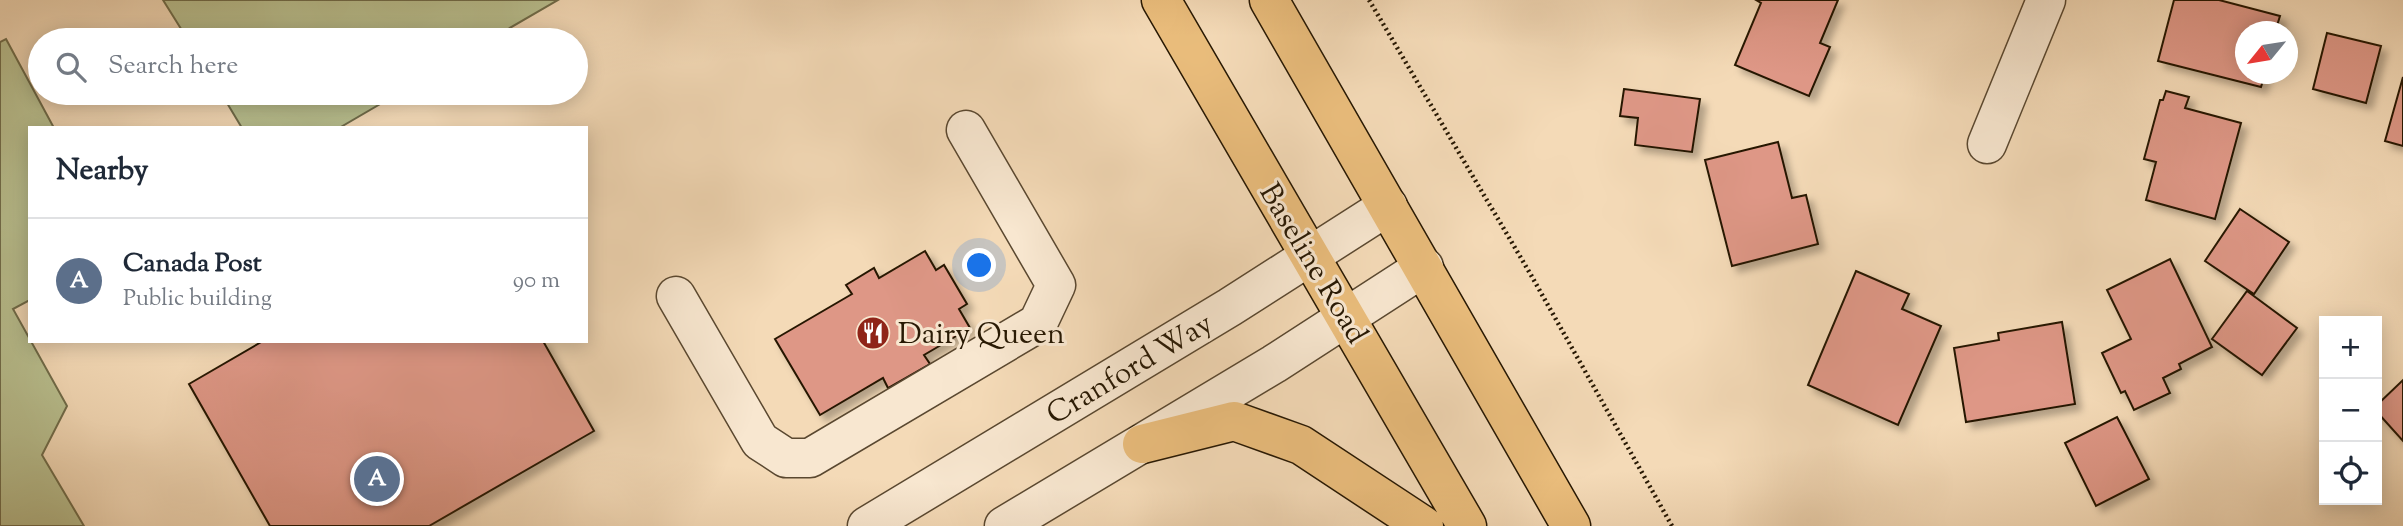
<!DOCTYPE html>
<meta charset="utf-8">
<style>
:root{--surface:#fff;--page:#f6f6f7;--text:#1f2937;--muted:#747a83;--line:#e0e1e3;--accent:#8f2418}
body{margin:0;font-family:"Sorts Mill Goudy",serif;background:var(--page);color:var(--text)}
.controls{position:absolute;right:21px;bottom:21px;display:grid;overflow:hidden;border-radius:0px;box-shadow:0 4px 18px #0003}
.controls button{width:63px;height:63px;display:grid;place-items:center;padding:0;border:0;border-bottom:2px solid var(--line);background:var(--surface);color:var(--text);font:35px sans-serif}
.compass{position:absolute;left:2235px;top:21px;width:63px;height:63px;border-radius:50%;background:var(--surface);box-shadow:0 4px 18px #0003;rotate:240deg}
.you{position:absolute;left:980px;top:266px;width:24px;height:24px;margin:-18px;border:5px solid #fff;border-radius:50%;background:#1a73e8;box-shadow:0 0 0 10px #1a73e833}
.badge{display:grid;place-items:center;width:46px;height:46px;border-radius:50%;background:var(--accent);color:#fff;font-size:23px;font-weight:700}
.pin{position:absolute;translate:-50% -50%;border:4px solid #fff;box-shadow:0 2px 7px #0006}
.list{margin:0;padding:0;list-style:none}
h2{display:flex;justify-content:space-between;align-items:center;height:91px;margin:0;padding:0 28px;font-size:30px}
h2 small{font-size:23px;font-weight:400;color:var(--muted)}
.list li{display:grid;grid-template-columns:46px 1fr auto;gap:21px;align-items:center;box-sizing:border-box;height:126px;padding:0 28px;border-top:2px solid var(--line)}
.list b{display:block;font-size:26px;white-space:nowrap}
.list p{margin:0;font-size:23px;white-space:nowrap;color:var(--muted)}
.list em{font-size:23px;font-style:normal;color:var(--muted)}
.icon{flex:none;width:38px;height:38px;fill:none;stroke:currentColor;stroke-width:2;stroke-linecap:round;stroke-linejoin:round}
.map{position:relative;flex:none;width:2403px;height:526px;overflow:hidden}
.search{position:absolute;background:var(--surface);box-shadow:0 4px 18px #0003;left:28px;top:28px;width:560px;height:77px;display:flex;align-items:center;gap:18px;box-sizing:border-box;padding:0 24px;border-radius:38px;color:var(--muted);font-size:26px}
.panel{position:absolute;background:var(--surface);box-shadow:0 4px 18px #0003;left:28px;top:126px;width:560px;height:217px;border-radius:0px}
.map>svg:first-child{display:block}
.green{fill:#b9c090;stroke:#706c4a;stroke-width:2}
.building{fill:#de9786;stroke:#271803;stroke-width:2;filter:url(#shadow)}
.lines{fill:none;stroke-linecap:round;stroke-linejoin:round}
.minor-casing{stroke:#5a4830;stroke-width:41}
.major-casing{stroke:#271803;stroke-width:41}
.path{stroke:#271803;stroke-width:4.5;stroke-dasharray:2 3.5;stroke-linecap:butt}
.minor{stroke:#f8e7d0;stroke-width:38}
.major{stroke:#eabd7c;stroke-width:38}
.labels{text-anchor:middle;stroke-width:6;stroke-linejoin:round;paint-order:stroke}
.street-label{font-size:30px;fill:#271803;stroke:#f8e7d0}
.poi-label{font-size:30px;fill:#271803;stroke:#f8e7d0;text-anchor:start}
</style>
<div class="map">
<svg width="2403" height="526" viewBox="0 0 2403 526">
<defs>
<filter id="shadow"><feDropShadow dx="6" dy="6" stdDeviation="3.5" flood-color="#0004"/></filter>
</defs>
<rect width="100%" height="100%" fill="#f4dab7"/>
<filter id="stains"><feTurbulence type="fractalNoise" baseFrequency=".00286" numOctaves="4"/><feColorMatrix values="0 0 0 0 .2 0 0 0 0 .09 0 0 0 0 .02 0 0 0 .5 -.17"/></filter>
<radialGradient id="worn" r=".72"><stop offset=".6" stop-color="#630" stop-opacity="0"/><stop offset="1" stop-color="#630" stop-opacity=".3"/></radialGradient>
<path class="green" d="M 163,0 L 558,0 L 489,40 L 188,40 Z
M 6,39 L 54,128 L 30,128 L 30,300 L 13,309 L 67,406 L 42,455 L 84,526 L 0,526 L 0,42 Z
M 221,93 L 399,93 L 339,128 L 242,128 Z"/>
<path class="building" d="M 1756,0 L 1838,0 L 1820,43 L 1830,47 L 1809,96 L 1735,65 L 1761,3 Z
M 2174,0 L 2219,0 L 2280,16 L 2275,32 L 2246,32 L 2246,74 L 2265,74 L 2261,87 L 2158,61 Z
M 2327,33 L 2381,46 L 2366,103 L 2313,89 Z
M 2403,77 L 2403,146 L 2385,141 Z
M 1624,89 L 1700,99 L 1692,152 L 1635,145 L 1638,118 L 1620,116 Z
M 2166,91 L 2189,97 L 2185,108 L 2241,123 L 2215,219 L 2146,200 L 2156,162 L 2144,159 L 2160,100 L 2163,100 Z
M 1778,142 L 1792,198 L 1806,195 L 1818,244 L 1732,266 L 1705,160 Z
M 2240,209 L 2289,242 L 2254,294 L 2205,261 Z
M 925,251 L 936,270 L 944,265 L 967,304 L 959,309 L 970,328 L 924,355 L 930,364 L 888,388 L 883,378 L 820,415 L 775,339 L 852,294 L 846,285 L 874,268 L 879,278 Z
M 2170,259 L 2212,347 L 2179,364 L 2181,369 L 2163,378 L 2170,393 L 2134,410 L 2125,391 L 2121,393 L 2102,353 L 2131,339 L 2107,290 Z
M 1856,271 L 1909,294 L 1902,309 L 1941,326 L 1898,425 L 1808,385 Z
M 2247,291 L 2297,328 L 2262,375 L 2212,339 Z
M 2062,322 L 2075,404 L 1966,422 L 1954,348 L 1999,340 L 1998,333 Z
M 263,341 L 543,341 L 594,431 L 429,526 L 270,526 L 189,384 Z
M 2403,380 L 2403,441 L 2377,412 L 2377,405 Z
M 2117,417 L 2149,479 L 2096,506 L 2065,443 Z"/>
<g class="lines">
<defs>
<path id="minor" d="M 1987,144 L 2046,0
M 676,296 L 760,441 L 786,458 L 810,458 L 1038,323 L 1056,285 L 966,130
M 867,526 L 1230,307 L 1388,206
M 1004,526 L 1274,364 L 1424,267"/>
<path id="major" d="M 1161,0 C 1262,176 1366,350 1467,526
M 1269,0 L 1571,526
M 1142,444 L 1234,421 L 1301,445 L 1424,526"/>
</defs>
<use href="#minor" class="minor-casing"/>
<use href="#major" class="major-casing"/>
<path class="path" d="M 1369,0 L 1531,275 L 1672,526"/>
<use href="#minor" class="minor"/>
<use href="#major" class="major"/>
</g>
<defs>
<symbol id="restaurant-disc" viewBox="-11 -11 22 22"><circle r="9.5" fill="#8f2418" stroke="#f8e7d0"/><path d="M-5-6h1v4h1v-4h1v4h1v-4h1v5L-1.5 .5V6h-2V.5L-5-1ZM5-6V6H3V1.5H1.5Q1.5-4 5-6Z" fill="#fff"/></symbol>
</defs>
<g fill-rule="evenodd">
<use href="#restaurant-disc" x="854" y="314" width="38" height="38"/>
</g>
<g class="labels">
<g class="street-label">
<text transform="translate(1314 263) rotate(59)" y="10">Baseline Road</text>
<text transform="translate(1129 368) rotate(-31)" y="10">Cranford Way</text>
</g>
<g class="poi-label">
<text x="898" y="343">Dairy Queen</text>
</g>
</g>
<rect width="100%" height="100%" filter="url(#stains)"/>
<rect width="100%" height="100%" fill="url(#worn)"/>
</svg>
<div class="controls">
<button>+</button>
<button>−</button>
<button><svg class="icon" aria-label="locate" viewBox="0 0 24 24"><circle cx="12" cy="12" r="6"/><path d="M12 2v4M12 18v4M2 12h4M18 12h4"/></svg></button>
</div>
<svg class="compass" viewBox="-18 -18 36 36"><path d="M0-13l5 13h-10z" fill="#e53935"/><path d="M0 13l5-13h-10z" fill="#747a83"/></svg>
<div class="you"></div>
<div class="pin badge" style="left:377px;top:479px;background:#5c6f8a">A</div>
<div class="search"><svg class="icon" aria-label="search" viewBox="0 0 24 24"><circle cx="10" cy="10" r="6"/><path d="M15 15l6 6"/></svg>Search here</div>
<section class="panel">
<h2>Nearby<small></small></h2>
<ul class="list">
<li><span class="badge" style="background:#5c6f8a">A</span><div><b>Canada Post</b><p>Public building</p></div><em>90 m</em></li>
</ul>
</section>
</div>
